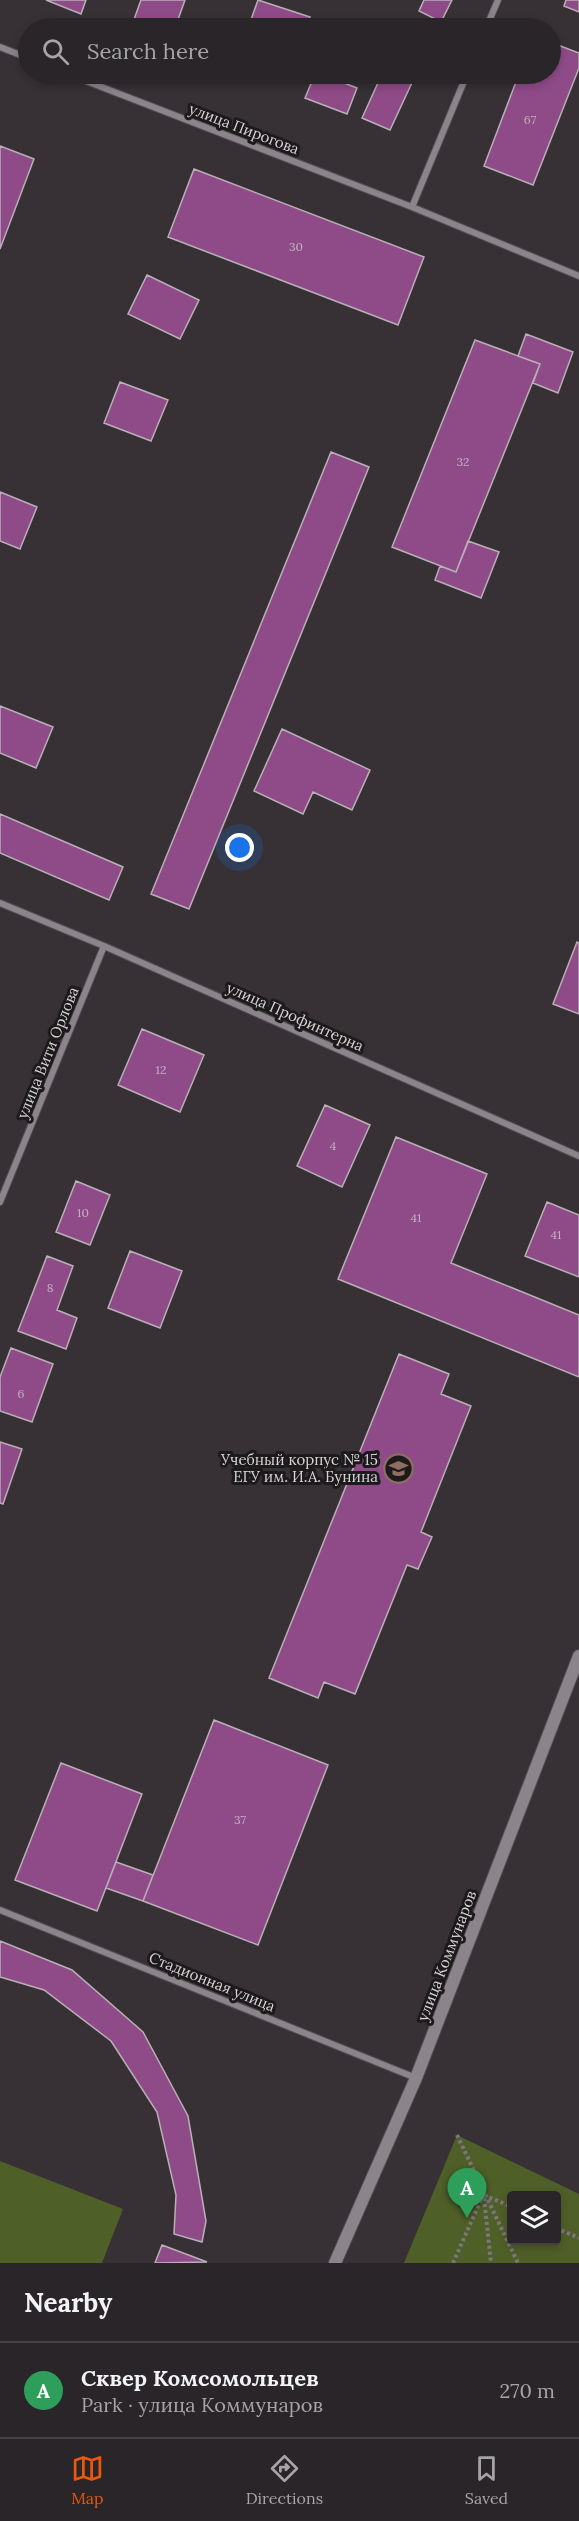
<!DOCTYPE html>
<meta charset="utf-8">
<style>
:root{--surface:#292528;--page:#312d30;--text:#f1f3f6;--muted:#a5a5a8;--line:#454245;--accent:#ea580c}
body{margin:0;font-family:Lora,serif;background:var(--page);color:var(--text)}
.controls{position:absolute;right:18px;bottom:18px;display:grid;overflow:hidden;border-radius:6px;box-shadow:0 3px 9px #0003}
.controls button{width:54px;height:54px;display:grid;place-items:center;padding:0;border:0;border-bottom:2px solid var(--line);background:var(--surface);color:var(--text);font:30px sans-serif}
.you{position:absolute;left:240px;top:848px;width:21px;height:21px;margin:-15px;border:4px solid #fff;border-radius:50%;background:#1a73e8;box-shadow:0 0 0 9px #1a73e833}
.badge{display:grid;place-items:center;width:39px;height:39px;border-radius:50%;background:var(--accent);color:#fff;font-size:20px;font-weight:700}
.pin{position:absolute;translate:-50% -50px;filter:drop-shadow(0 2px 3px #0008)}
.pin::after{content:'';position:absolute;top:32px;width:21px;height:18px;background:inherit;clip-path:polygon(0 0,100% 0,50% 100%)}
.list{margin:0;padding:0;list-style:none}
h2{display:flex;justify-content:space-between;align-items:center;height:78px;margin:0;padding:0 24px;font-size:26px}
h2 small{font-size:20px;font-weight:400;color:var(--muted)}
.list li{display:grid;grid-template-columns:39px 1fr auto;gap:18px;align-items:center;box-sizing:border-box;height:96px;padding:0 24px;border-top:2px solid var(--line)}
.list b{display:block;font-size:22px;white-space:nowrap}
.list p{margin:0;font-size:20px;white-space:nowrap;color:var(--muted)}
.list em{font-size:20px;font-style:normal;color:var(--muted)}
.icon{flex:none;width:33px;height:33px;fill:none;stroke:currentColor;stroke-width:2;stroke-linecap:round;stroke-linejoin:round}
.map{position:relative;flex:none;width:579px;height:2263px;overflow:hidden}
.search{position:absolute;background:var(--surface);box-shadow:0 3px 9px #0003;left:18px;right:18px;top:18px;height:66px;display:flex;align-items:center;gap:15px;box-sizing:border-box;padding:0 21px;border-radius:33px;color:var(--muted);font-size:22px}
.sheet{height:174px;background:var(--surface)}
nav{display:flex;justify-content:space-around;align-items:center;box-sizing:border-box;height:84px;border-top:2px solid var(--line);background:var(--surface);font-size:16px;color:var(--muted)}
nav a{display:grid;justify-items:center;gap:3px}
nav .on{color:var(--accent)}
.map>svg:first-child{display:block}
.green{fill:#4f5f28;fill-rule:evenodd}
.building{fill:#8f4b88;stroke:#b8b0b6;stroke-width:1.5}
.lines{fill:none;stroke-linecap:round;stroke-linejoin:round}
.street-casing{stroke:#524d51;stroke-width:8}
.secondary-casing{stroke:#524d51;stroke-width:14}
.path{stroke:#7d777c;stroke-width:4;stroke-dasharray:3 3;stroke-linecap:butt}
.street{stroke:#8b848a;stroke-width:6}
.secondary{stroke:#8b848a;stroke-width:12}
.labels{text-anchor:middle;stroke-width:6;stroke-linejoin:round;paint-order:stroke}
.number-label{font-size:12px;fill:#c4b0c2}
.street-label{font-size:15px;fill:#d6d2d5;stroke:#1d1a1c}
.poi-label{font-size:15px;fill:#d6d2d5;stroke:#1d1a1c;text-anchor:end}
</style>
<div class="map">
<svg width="579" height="2263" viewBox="0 0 579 2263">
<rect width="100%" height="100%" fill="#373136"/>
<path class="green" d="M 457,2135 L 579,2194 L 579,2263 L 404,2263 ZM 512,2196 L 556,2196 L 556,2240 L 512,2240 Z
M 0,2161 L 123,2209 L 102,2263 L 0,2263 Z"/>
<path class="building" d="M 46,0 L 86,0 L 81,14 Z
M 141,0 L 185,0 L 175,28 L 144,28 L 132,25 Z
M 258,0 L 310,17 L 306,28 L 248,28 Z
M 424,0 L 452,0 L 441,22 L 419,11 Z
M 566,0 L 579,0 L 579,12 L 564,6 Z
M 335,20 L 356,28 L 332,28 Z
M 550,42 L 579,53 L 579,68 L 533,185 L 484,166 L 519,74 L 550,74 Z
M 261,74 L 289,74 L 286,83 Z
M 315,74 L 342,74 L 339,81 L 357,88 L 347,114 L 305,98 Z
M 382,74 L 416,74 L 390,130 L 362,118 Z
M 0,146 L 34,159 L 0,249 Z
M 194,169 L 424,257 L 398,325 L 168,237 Z
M 147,275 L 199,300 L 180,339 L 128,314 Z
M 526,334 L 573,352 L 558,393 L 533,383 L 540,364 L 518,356 Z
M 475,340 L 540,364 L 456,572 L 392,547 Z
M 120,382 L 168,400 L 151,441 L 104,423 Z
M 331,452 L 369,467 L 189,909 L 151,894 Z
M 0,492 L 37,507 L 20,549 L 0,541 Z
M 468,541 L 499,552 L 481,598 L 435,580 L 440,566 L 456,572 Z
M 0,706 L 53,727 L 36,768 L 0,753 Z
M 282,729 L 370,770 L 352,810 L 313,792 L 303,814 L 254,791 Z
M 0,814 L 123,867 L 109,900 L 0,853 Z
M 577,942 L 579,943 L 579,1014 L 553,1004 Z
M 142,1029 L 204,1055 L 180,1112 L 118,1085 Z
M 325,1105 L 370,1125 L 342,1187 L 297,1166 Z
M 396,1137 L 487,1174 L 451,1263 L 579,1315 L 579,1377 L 338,1279 Z
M 76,1181 L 110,1195 L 90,1245 L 56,1232 Z
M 547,1202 L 579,1215 L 579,1277 L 525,1256 Z
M 130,1251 L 182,1271 L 160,1328 L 108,1308 Z
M 47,1256 L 73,1266 L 57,1310 L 77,1318 L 66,1349 L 18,1331 Z
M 11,1348 L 53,1364 L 32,1422 L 0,1411 L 0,1377 Z
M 399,1354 L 449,1374 L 441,1394 L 471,1406 L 421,1532 L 432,1537 L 418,1569 L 407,1565 L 355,1694 L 324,1682 L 318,1698 L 269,1678 Z
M 0,1442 L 22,1449 L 3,1504 L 0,1503 Z
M 214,1720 L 328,1765 L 258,1945 L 143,1901 Z
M 61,1763 L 142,1794 L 97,1911 L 15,1880 Z
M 116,1862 L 153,1875 L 143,1901 L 106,1888 Z
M 0,1941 L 72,1970 L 143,2032 L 188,2116 L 206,2221 L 202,2242 L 174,2234 L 176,2195 L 157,2112 L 111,2041 L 44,1990 L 0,1977 Z
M 162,2245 L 207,2262 L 155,2263 Z"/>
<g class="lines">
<defs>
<path id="street" d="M 486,28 L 498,0
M 0,47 L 28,58
M 68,74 L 412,207 L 579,276
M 412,207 L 467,74
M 0,903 L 104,946 L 579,1156
M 0,1202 L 104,946
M 0,1910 L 416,2078"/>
<path id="secondary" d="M 335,2263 L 416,2078 L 579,1656"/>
</defs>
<use href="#street" class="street-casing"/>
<use href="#secondary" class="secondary-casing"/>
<path class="path" d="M 457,2135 L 518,2263
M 484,2195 L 512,2207
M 484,2198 L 491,2263
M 556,2228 L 579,2238
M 453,2263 L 483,2195"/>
<use href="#street" class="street"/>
<use href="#secondary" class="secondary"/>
</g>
<defs>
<symbol id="university-ring" viewBox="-11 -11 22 22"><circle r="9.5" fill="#1d1a1c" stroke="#8d6e63" stroke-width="1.5"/><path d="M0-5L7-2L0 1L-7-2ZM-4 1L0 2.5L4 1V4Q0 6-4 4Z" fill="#8d6e63"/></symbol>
</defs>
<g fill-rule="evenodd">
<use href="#university-ring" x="382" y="1452" width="33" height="33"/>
</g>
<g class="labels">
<g class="number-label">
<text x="530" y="124">67</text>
<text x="296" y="251">30</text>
<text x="463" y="466">32</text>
<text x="161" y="1074">12</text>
<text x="333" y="1150">4</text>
<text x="83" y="1217">10</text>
<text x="416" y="1222">41</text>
<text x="556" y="1239">41</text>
<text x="50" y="1292">8</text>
<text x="21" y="1398">6</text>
<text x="240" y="1824">37</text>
</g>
<g class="street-label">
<text transform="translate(244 129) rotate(21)" y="5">улица Пирогова</text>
<text transform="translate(295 1017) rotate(24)" y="5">улица Профинтерна</text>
<text transform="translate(48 1053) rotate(-68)" y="5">улица Вити Орлова</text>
<text transform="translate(447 1956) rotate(-69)" y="5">улица Коммунаров</text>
<text transform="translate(212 1982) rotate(22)" y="5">Стадионная улица</text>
</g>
<g class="poi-label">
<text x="378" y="1465">Учебный корпус № 15<tspan x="378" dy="17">ЕГУ им. И.А. Бунина</tspan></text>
</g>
</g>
</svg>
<div class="controls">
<button><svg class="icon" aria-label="layers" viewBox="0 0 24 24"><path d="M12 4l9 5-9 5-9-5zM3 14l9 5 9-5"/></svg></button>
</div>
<div class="you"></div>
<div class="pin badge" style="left:467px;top:2218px;background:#2e9e5b">A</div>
<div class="search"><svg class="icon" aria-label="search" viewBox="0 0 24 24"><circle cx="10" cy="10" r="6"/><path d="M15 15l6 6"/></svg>Search here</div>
</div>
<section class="sheet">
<h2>Nearby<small></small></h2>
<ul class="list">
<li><span class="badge" style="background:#2e9e5b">A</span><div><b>Сквер Комсомольцев</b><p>Park · улица Коммунаров</p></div><em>270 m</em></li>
</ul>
</section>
<nav>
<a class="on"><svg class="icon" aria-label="map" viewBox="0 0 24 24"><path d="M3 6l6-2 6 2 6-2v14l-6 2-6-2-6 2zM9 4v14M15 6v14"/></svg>Map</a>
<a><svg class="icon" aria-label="directions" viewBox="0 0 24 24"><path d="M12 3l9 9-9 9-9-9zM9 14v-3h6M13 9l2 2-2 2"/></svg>Directions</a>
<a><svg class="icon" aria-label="saved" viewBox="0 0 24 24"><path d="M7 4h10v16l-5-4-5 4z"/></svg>Saved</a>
</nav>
